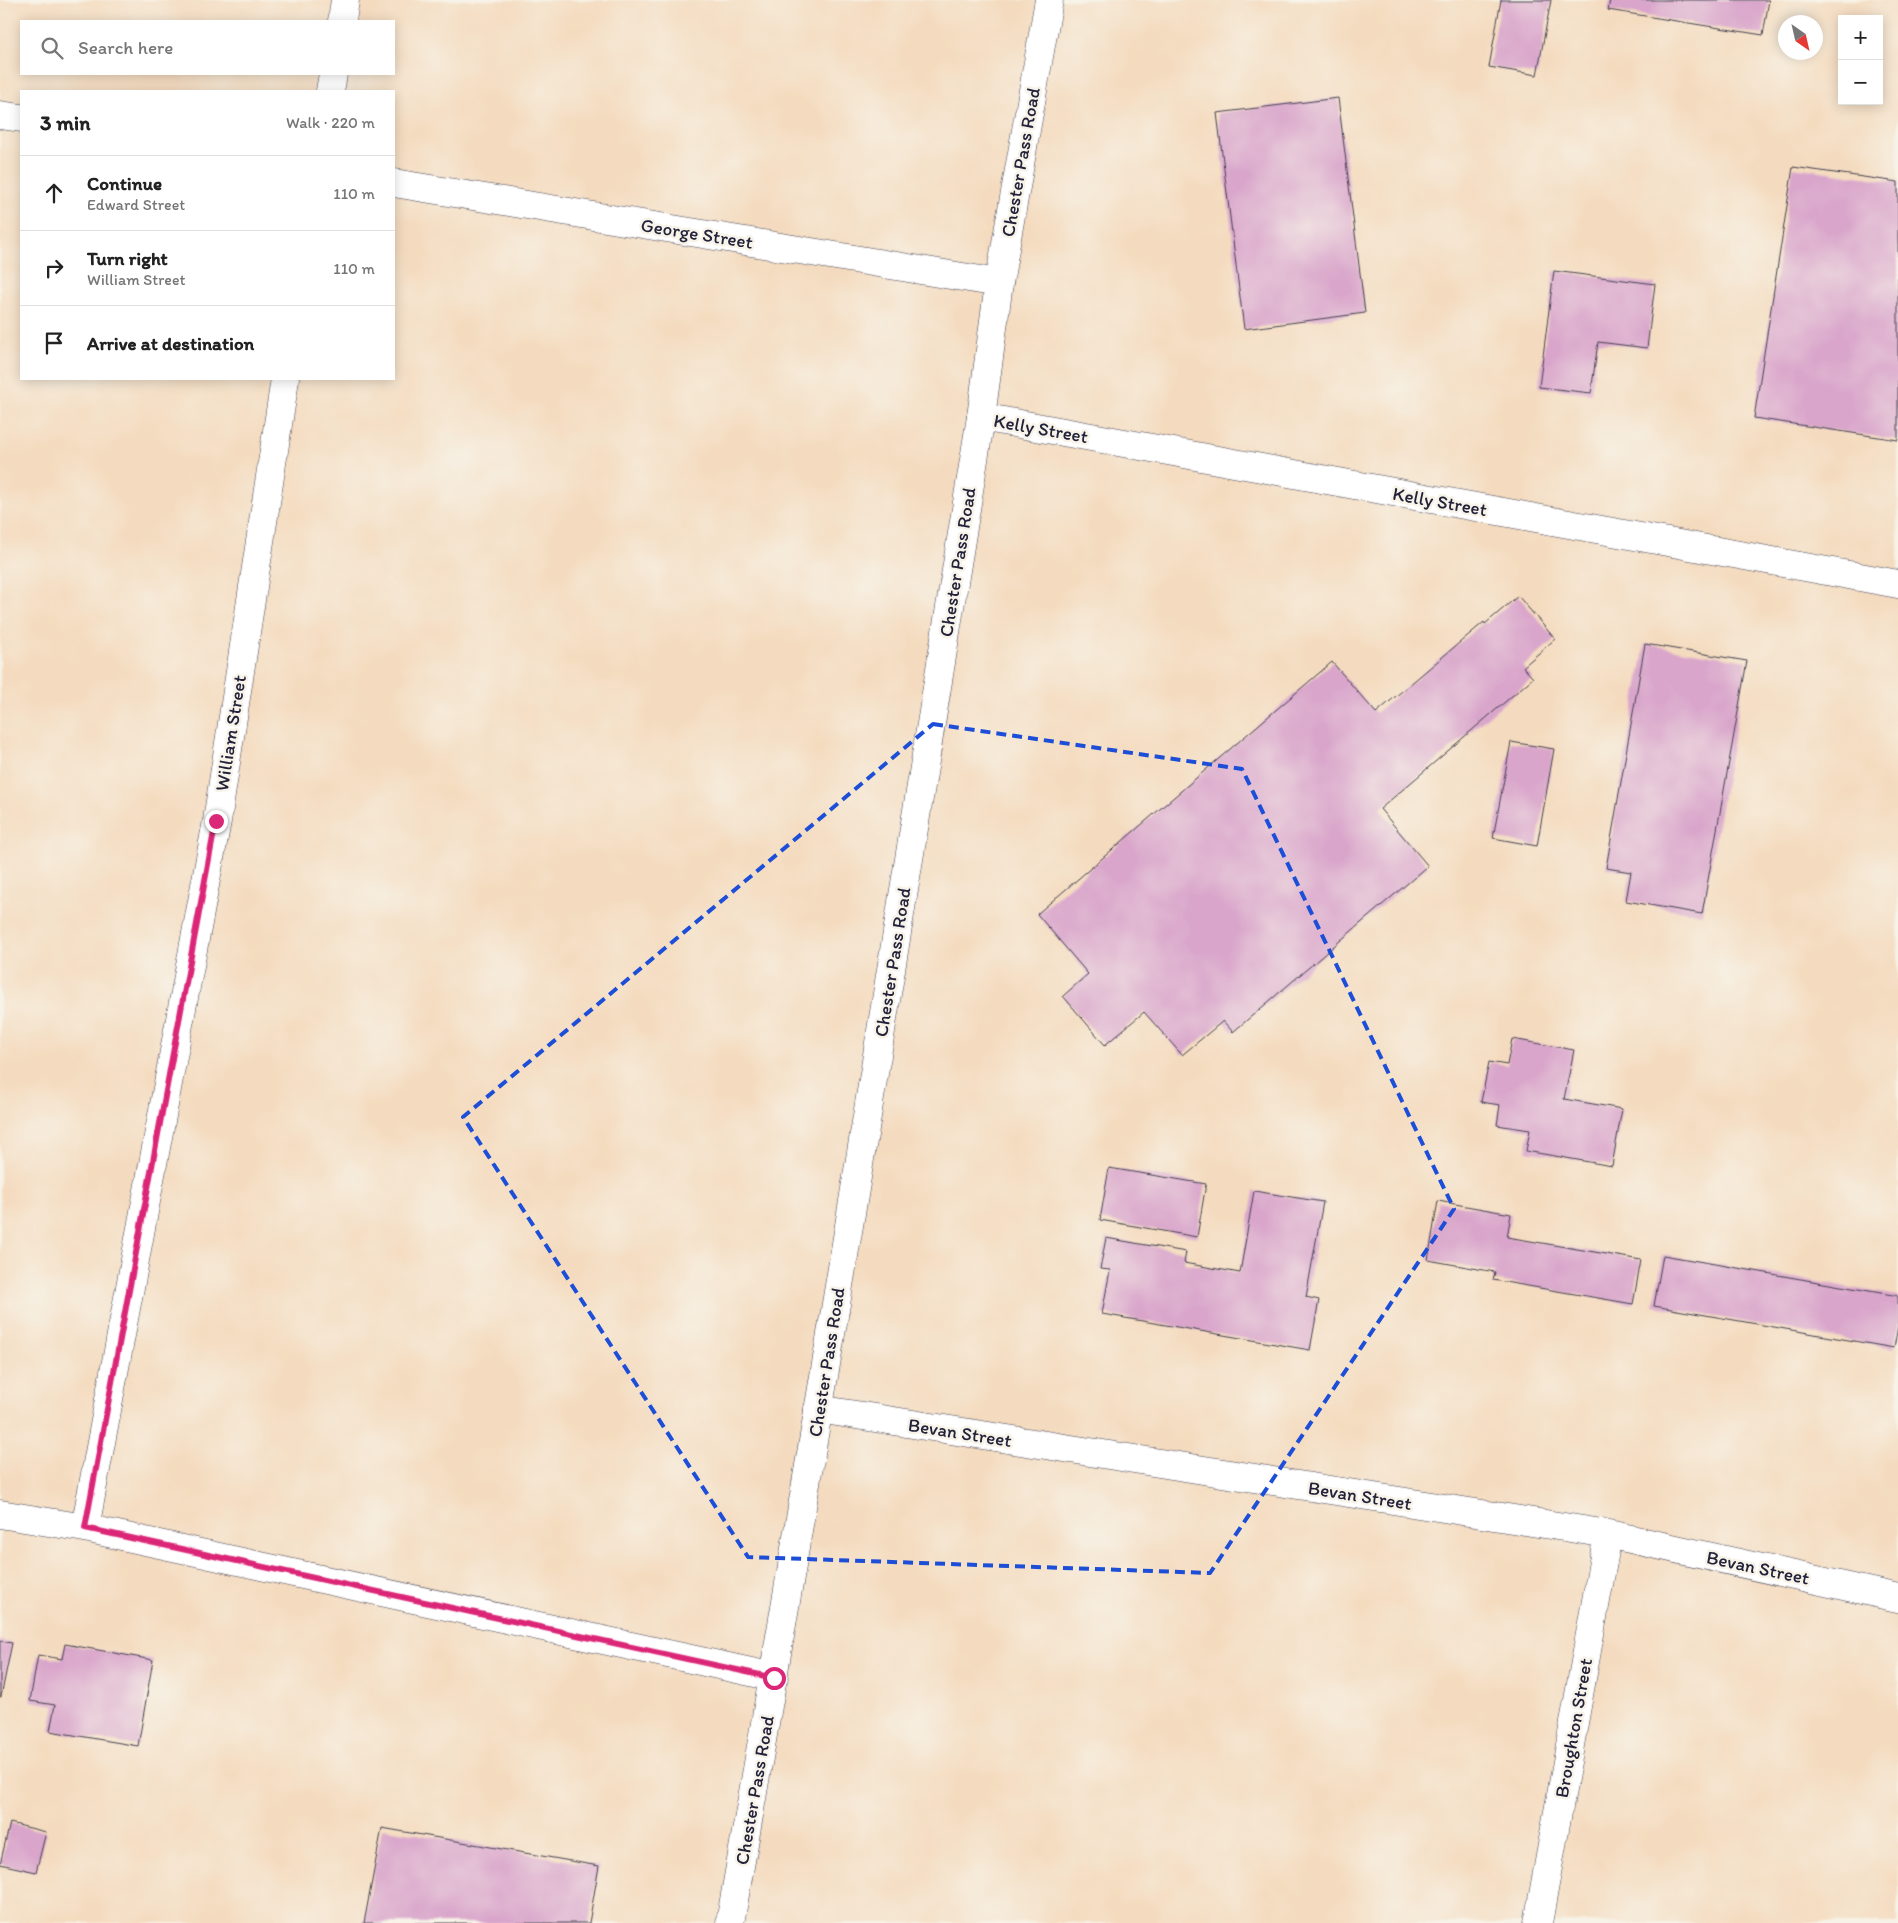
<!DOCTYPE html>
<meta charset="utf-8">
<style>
:root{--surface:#fff;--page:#f2f2f2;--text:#222;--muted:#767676;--line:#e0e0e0}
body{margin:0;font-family:Itim,sans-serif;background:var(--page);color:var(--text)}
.controls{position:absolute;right:15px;top:15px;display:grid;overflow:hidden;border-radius:0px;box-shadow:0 2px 12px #0003}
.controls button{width:45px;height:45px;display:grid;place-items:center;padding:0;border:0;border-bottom:1px solid var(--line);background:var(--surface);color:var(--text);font:25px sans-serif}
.compass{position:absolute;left:1778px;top:15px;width:45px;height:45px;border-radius:50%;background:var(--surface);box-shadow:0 2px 12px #0003;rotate:146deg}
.stop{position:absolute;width:15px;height:15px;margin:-11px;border:4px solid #db2777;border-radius:50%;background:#fff}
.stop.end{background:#db2777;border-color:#fff;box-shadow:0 1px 5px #0008}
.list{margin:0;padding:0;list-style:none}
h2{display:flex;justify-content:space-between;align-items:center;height:65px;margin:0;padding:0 20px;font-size:21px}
h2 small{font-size:16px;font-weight:400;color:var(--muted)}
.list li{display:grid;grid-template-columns:32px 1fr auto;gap:15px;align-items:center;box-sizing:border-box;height:75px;padding:0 20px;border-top:1px solid var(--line)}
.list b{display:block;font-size:19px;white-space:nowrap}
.list p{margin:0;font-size:16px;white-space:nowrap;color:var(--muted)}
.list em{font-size:16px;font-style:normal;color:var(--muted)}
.icon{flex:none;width:28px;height:28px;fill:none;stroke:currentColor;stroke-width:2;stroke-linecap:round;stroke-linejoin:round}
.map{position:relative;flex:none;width:1898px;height:1923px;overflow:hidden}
.search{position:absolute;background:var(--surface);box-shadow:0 2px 12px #0003;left:20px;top:20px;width:375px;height:55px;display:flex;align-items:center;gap:12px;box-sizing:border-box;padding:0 18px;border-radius:0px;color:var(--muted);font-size:19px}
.panel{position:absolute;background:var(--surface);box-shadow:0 2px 12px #0003;left:20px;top:90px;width:375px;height:290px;border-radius:0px}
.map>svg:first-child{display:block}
.building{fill:#d9a5cb}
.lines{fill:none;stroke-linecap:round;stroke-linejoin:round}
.minor-casing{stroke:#423e4f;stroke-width:29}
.highway-casing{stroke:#423e4f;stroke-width:29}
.minor{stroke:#fff;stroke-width:28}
.highway{stroke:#fff;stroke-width:28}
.route{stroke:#db2777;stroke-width:6}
.marked{fill:none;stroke:#1d4ed8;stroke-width:4;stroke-dasharray:10 6;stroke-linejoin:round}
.labels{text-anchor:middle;stroke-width:5;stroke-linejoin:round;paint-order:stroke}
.street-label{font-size:19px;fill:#22223b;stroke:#f7f3e8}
</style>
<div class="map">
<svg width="1898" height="1923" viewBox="0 0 1898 1923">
<rect width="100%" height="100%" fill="#f7f3e8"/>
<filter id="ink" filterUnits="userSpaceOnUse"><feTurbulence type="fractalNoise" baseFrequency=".02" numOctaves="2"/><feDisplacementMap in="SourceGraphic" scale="10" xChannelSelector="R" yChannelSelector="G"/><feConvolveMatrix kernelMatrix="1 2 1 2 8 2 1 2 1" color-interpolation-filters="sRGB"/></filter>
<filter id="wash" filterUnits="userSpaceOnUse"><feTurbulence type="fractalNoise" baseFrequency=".0096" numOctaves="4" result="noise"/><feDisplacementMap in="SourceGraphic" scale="20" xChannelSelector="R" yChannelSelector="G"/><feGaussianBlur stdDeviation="1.12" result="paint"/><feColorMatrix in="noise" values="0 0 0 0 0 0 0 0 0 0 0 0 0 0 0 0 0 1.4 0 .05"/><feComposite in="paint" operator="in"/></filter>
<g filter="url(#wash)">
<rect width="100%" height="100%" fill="#f4dbbf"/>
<g id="blocks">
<path class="building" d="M 1501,0 L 1551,0 L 1537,75 L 1489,67 Z
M 1610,0 L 1769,0 L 1763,35 L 1608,10 Z
M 1338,98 L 1365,313 L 1244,329 L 1217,113 Z
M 1793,167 L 1898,182 L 1898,440 L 1754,418 Z
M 1554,271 L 1655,284 L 1647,348 L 1598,342 L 1591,393 L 1539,387 Z
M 1518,596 L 1555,639 L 1523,667 L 1533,678 L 1380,809 L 1428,866 L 1233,1032 L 1223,1021 L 1182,1055 L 1144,1012 L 1105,1045 L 1063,996 L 1088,974 L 1037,914 L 1332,662 L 1376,713 L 1484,622 L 1485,624 Z
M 1645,644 L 1747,661 L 1702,914 L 1626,901 L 1631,872 L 1606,868 Z
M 1511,742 L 1554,749 L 1537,846 L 1493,838 Z
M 1512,1039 L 1574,1050 L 1564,1099 L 1622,1109 L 1612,1166 L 1526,1151 L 1530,1130 L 1497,1125 L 1500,1105 L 1481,1102 L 1489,1062 L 1507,1065 Z
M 1109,1168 L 1206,1184 L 1197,1237 L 1100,1220 Z
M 1254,1191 L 1323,1202 L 1306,1297 L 1319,1300 L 1310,1350 L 1102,1314 L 1110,1270 L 1100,1269 L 1106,1238 L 1186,1252 L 1184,1263 L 1240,1273 Z
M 1438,1201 L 1511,1214 L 1507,1237 L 1641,1260 L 1633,1304 L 1493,1280 L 1495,1272 L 1428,1260 Z
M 1663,1255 L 1898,1296 L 1898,1326 L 1894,1348 L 1654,1306 Z
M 0,1641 L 12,1643 L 1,1697 L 0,1697 Z
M 65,1644 L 153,1660 L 138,1746 L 50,1731 L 55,1705 L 30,1701 L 38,1655 L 62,1659 Z
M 10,1823 L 46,1832 L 36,1872 L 0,1864 Z
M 382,1828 L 599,1866 L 589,1923 L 364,1923 Z"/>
</g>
</g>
<g filter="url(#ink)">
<use href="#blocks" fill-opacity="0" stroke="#423e4f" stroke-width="1"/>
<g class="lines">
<defs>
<path id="minor" d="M 342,21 L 345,0
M 330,91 L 333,74
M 0,115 L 21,118
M 394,183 L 999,283
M 981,417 L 1898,584
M 818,1409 L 1608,1534 L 1898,1598
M 0,1514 L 85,1528 L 774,1677
M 85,1528 L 217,821 L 285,379
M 1538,1923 L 1608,1534"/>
<path id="highway" d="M 730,1923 C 819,1422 899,919 981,417 L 999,283 L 1049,0"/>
</defs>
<use href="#minor" class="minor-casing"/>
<use href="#highway" class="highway-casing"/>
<use href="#minor" class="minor"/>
<use href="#highway" class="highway"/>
</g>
</g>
<g class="lines" filter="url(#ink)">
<path class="route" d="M 216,821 L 85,1528 L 774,1678"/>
</g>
<path class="marked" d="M 933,724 L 1242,769 L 1454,1209 L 1210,1573 L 748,1557 L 463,1117 Z"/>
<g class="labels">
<g class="street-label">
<text transform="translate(1020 162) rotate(-80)" y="7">Chester Pass Road</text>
<text transform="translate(697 233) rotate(9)" y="7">George Street</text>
<text transform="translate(1041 428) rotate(10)" y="7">Kelly Street</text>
<text transform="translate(1440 501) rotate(10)" y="7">Kelly Street</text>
<text transform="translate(957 562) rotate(-81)" y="7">Chester Pass Road</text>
<text transform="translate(230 733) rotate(-81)" y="7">William Street</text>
<text transform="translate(892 962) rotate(-81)" y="7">Chester Pass Road</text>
<text transform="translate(826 1362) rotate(-81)" y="7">Chester Pass Road</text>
<text transform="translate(960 1432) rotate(9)" y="7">Bevan Street</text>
<text transform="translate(1360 1495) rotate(9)" y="7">Bevan Street</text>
<text transform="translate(1758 1567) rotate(12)" y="7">Bevan Street</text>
<text transform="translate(1573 1728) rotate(-80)" y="7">Broughton Street</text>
<text transform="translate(754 1790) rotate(-80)" y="7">Chester Pass Road</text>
</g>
</g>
</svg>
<div class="controls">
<button>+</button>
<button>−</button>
</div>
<svg class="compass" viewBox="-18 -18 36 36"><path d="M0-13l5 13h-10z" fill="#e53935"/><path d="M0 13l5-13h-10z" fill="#767676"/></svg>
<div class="stop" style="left:774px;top:1678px"></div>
<div class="stop end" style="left:216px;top:821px"></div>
<div class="search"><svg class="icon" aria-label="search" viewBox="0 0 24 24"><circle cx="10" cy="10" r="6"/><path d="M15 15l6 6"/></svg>Search here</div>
<section class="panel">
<h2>3 min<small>Walk · 220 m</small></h2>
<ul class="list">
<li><svg class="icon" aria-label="ahead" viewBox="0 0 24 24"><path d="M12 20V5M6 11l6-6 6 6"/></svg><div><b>Continue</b><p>Edward Street</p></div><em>110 m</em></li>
<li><svg class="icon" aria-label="right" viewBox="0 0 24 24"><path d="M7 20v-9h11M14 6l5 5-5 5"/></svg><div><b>Turn right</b><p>William Street</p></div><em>110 m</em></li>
<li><svg class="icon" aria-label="arrive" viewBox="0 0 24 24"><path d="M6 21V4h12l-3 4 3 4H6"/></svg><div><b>Arrive at destination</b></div></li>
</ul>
</section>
</div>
